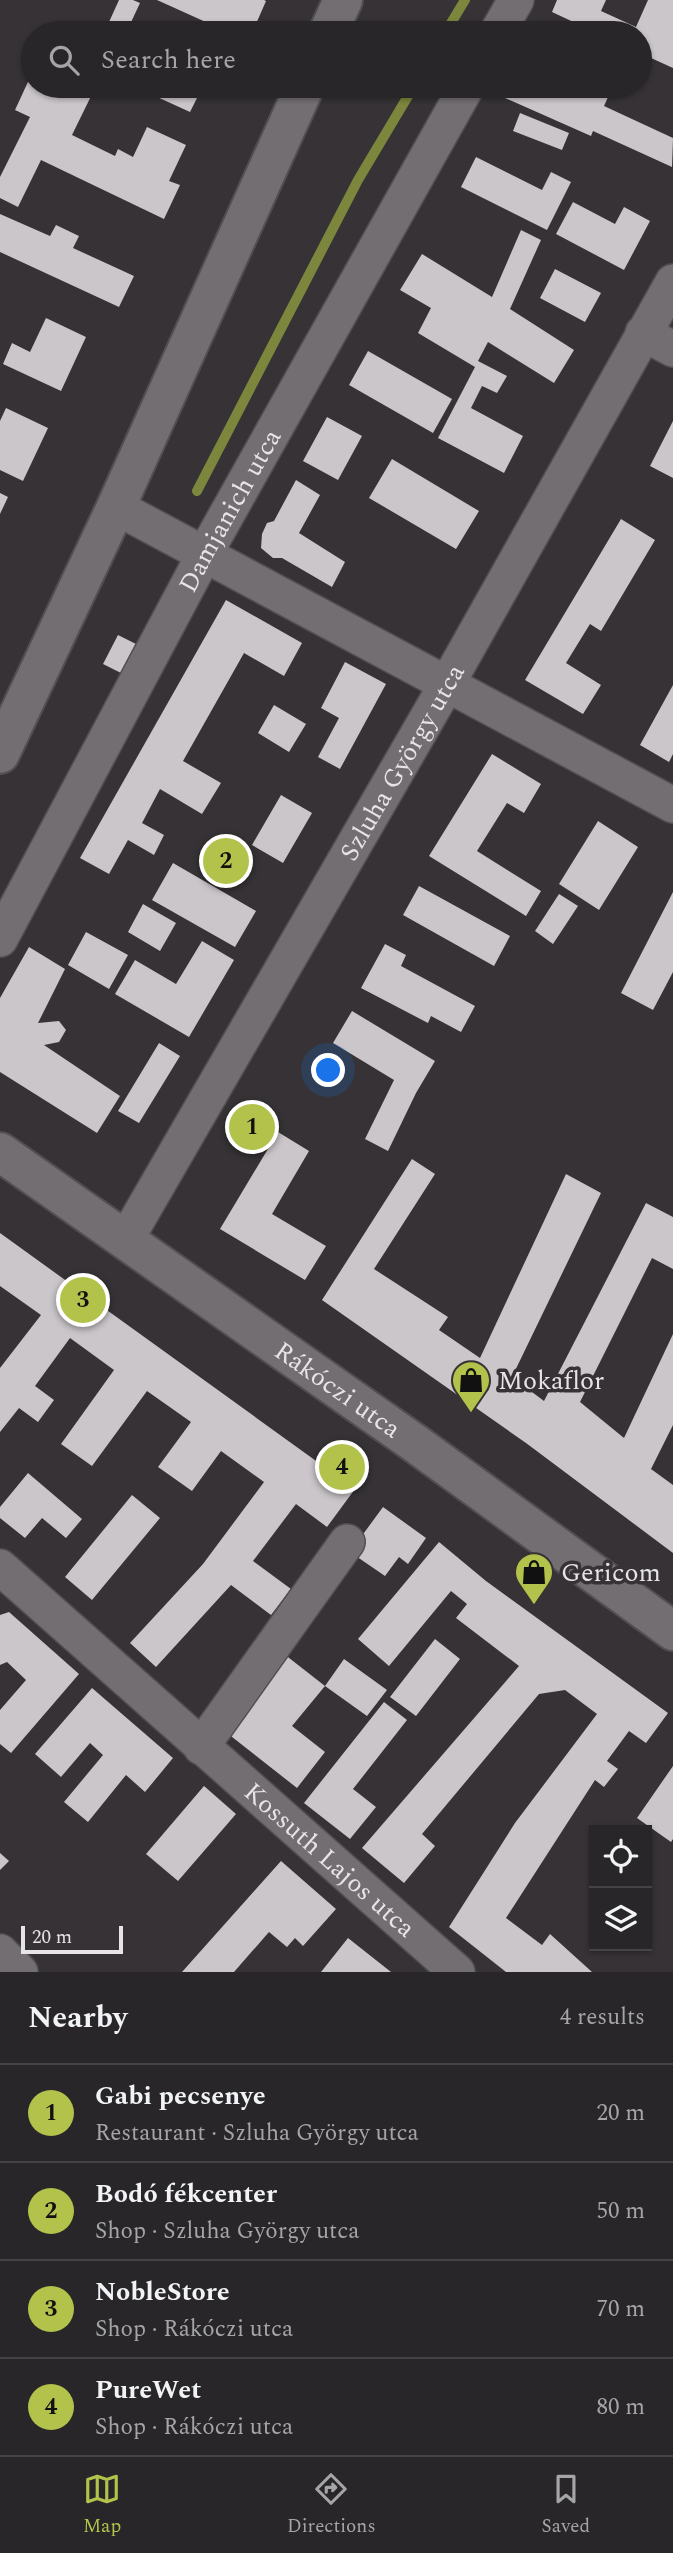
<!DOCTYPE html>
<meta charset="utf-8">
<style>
:root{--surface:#282628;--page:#343234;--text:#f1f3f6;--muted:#a5a5a8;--line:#444345;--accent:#b3c24b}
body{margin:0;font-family:Spectral,serif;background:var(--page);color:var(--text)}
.controls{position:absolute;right:21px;bottom:21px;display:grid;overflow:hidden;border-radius:0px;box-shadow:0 2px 5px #0004}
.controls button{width:63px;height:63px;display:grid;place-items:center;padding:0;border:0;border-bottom:2px solid var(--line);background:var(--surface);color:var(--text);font:35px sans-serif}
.scale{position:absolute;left:21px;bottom:18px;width:102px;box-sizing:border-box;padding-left:7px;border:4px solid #e6e4e6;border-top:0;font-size:19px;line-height:24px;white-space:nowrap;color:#e6e4e6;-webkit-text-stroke:5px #363235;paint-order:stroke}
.you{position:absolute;left:329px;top:1071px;width:24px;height:24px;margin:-18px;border:5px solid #fff;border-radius:50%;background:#1a73e8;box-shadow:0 0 0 10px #1a73e833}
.badge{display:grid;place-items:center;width:46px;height:46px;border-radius:50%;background:var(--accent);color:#111;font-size:23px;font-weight:700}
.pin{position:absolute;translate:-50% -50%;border:4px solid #fff;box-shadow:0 2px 7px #0006}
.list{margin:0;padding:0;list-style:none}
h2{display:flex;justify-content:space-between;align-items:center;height:91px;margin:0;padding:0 28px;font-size:30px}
h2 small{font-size:23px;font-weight:400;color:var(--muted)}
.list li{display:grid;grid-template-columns:46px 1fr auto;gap:21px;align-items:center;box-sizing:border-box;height:98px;padding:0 28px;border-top:2px solid var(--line)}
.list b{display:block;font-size:26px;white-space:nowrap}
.list p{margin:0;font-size:23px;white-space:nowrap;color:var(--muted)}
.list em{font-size:23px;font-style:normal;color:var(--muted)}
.icon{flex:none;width:38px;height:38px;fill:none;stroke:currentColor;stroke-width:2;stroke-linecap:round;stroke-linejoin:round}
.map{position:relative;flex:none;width:673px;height:1972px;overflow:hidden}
.search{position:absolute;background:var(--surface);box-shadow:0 2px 5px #0004;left:21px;right:21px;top:21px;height:77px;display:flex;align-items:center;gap:18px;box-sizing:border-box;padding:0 24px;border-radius:38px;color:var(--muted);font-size:26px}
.sheet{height:483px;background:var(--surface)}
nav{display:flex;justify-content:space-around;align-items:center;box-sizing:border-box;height:98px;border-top:2px solid var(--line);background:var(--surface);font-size:19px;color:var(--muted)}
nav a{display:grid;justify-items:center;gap:4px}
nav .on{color:var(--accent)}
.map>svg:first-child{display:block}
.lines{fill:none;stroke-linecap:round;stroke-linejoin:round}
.stream{stroke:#7c863c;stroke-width:10}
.building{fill:#cbc6ca}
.minor-casing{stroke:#524f51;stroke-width:38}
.tertiary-casing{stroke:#524f51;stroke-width:42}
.minor{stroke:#726e71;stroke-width:35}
.tertiary{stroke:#726e71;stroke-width:38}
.labels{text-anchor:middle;stroke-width:7;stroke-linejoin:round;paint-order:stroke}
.street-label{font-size:26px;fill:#e6e4e6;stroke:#363235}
.poi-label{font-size:26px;fill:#e6e4e6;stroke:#363235;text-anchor:start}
</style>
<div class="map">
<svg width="673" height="1972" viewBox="0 0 673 1972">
<rect width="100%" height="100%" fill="#363235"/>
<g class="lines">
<path class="stream" d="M 445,33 L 465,0
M 197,491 L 358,180 L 414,86"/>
</g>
<path class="building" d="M 119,0 L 133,0 L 140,3 L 126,33 L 104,33 Z
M 157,0 L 264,0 L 266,1 L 252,33 L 230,33 Z
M 557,0 L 606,0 L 601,11 L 636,27 L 648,0 L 673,0 L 673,68 L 640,53 L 640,33 L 597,33 L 552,12 Z
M 33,71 L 33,86 L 96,86 L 72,135 L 115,156 L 118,149 L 133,157 L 147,127 L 186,145 L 169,181 L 180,185 L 164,219 L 41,160 L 18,207 L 0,198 L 0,177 L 30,117 L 15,110 Z
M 133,86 L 203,86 L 190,112 Z
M 510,86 L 613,86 L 604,106 L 673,138 L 672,167 L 593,131 L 591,136 L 505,98 Z
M 520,113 L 569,133 L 562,150 L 513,131 Z
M 476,157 L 542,190 L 551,172 L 571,182 L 547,230 L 461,187 Z
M 573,202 L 615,224 L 624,207 L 650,221 L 624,270 L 556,234 Z
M 0,214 L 50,236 L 56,225 L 79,236 L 73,248 L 134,276 L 119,307 L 0,252 Z
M 521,230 L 541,240 L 510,309 L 574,350 L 554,383 L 488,342 L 478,361 L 507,376 L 497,393 L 482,386 L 471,408 L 523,436 L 504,473 L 438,438 L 475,367 L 418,333 L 431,308 L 400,290 L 422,254 L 492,297 Z
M 555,269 L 601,293 L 585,322 L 540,298 Z
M 46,318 L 86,337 L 61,391 L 3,364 L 12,343 L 30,352 Z
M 368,351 L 452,399 L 433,433 L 349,385 Z
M 6,408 L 48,428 L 23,481 L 0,470 L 0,421 Z
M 327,417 L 362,436 L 338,480 L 303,461 Z
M 673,421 L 673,478 L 650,466 Z
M 392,459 L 479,511 L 456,549 L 369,498 Z
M 296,480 L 320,495 L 299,533 L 345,562 L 332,587 L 282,558 L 273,558 L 261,548 L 262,534 L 267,523 L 274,521 Z
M 0,493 L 8,497 L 0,514 Z
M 621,519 L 655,540 L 601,631 L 590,624 L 566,663 L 601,685 L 583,714 L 525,680 Z
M 226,600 L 302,643 L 284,676 L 244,653 L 183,761 L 221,783 L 202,814 L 160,789 L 142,823 L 164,835 L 154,855 L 128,840 L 109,874 L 80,858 Z
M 118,635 L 138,645 L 123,674 L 103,664 Z
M 345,662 L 386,684 L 340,769 L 318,757 L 339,718 L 321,708 Z
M 673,685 L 673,754 L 669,762 L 640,745 Z
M 274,705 L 306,724 L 289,752 L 258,733 Z
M 492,754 L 541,784 L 524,813 L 507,803 L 477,851 L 541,891 L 526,916 L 429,856 Z
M 281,795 L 312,813 L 283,863 L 252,845 Z
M 598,821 L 638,847 L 599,910 L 559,884 Z
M 173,863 L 256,911 L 235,947 L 152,900 Z
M 419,886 L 510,936 L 494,966 L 403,915 Z
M 673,892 L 673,972 L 653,1010 L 621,993 Z
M 559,894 L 578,906 L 553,944 L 535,931 Z
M 143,904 L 176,923 L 160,951 L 128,932 Z
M 86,932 L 128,955 L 109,989 L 68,965 Z
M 202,941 L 234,960 L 189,1037 L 115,994 L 135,960 L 176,984 Z
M 385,944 L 406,955 L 401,966 L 475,1006 L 461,1032 L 431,1016 L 428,1023 L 361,988 Z
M 29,947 L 65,969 L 38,1023 L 59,1021 L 66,1030 L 59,1042 L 44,1045 L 120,1096 L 97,1133 L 0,1072 L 0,998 Z
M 352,1011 L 435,1061 L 416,1093 L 388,1151 L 365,1139 L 394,1080 L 333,1043 Z
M 159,1043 L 180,1056 L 139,1123 L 118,1111 Z
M 250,1105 L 272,1118 L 254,1149 L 233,1136 Z
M 278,1132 L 309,1151 L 272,1214 L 326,1246 L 305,1280 L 220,1229 Z
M 412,1159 L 435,1174 L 374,1269 L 448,1317 L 439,1330 L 480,1358 L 566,1174 L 601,1193 L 512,1377 L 544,1401 L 646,1203 L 673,1217 L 673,1269 L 652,1258 L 580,1402 L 624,1438 L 673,1334 L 673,1425 L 651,1469 L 673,1485 L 673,1553 L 526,1443 L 322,1300 Z
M 0,1233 L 355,1489 L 327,1527 L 296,1504 L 253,1561 L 291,1589 L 271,1615 L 231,1585 L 156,1667 L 130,1643 L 203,1564 L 264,1482 L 221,1451 L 192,1491 L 158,1467 L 191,1422 L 147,1391 L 92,1466 L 61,1444 L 114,1370 L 70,1338 L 35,1386 L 54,1400 L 38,1422 L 19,1408 L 0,1432 L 0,1368 L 41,1315 L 0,1286 Z
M 28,1473 L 82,1519 L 66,1538 L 42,1518 L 25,1538 L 0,1518 L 0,1507 Z
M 132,1495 L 160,1518 L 92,1600 L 65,1577 Z
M 383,1507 L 426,1538 L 408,1564 L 399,1557 L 385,1576 L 350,1552 Z
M 439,1542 L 486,1581 L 668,1713 L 646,1743 L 629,1731 L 607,1761 L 618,1769 L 604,1787 L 595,1780 L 506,1918 L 542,1945 L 550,1934 L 592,1972 L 506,1972 L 449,1927 L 515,1823 L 597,1714 L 565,1690 L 539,1694 L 422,1834 L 435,1846 L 404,1883 L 362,1848 L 519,1666 L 456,1618 L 467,1604 L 451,1591 L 389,1666 L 358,1639 Z
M 9,1612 L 79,1674 L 11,1753 L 0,1744 L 0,1710 L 26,1680 L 7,1662 L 0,1665 L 0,1615 Z
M 435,1639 L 460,1659 L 416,1716 L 390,1697 Z
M 284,1654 L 325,1686 L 292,1726 L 325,1752 L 297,1788 L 227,1733 Z
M 344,1659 L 387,1690 L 367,1716 L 325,1686 Z
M 92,1688 L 173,1758 L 145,1792 L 126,1775 L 88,1822 L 64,1802 L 103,1755 L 90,1743 L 61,1777 L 35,1754 Z
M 384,1702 L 407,1720 L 353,1789 L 376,1807 L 350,1839 L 304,1803 Z
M 673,1766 L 673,1839 L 671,1842 L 637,1818 Z
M 204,1786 L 236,1814 L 178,1881 L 146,1854 Z
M 0,1853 L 9,1861 L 0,1870 Z
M 281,1861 L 336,1909 L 303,1946 L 295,1938 L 287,1947 L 269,1932 L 234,1972 L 182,1972 Z
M 348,1938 L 391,1972 L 321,1972 Z"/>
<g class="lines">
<defs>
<g id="minor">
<path d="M 497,33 L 516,0"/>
<path d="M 643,333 L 673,349"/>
<path d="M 116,507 L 673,805"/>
<path id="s1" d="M 0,939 L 204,555 L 467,86"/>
<path id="s2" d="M 125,1241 L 447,684 L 673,282"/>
<path id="s3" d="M 0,1567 L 457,1972"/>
<path d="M 201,1747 L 347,1542"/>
<path d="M 0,1952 L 20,1972"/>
</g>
<g id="tertiary">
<path d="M 328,33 L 343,0"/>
<path d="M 0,754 L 116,507 L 305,86"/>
<path id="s4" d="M 0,1152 L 416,1444 L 673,1631"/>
</g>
</defs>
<use href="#minor" class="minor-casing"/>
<use href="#tertiary" class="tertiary-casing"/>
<use href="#minor" class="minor"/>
<use href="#tertiary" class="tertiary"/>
</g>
<defs>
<symbol id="shop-pin" viewBox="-11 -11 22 30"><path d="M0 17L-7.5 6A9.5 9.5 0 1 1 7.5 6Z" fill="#b3c24b" stroke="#363235"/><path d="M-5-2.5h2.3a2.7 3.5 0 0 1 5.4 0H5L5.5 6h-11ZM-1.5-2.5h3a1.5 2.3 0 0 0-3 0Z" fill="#111"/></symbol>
</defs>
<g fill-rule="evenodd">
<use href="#shop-pin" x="449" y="1358" width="44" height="60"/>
<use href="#shop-pin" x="512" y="1550" width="44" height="60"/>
</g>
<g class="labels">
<g class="street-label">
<text dy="9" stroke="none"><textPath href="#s1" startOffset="486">Damjanich utca</textPath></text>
<text dy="9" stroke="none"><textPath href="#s2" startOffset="553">Szluha György utca</textPath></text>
<text dy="9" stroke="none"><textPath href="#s4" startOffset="413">Rákóczi utca</textPath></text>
<text dy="9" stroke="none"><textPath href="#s3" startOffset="441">Kossuth Lajos utca</textPath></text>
</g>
<g class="poi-label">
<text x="498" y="1389">Mokaflor</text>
<text x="561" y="1581">Gericom</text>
</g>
</g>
</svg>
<div class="controls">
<button><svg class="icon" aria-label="locate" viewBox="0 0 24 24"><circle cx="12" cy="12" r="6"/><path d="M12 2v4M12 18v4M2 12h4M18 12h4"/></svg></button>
<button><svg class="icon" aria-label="layers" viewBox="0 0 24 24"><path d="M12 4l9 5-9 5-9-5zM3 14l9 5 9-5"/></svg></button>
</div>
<div class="scale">20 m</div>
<div class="you"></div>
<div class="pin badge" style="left:252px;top:1127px">1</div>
<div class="pin badge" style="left:226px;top:861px">2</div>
<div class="pin badge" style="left:83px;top:1300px">3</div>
<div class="pin badge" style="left:342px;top:1467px">4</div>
<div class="search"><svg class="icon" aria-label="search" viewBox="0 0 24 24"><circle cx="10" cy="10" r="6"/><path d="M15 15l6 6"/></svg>Search here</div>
</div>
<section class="sheet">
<h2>Nearby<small>4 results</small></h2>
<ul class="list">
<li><span class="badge">1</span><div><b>Gabi pecsenye</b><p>Restaurant · Szluha György utca</p></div><em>20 m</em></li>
<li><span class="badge">2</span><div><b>Bodó fékcenter</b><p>Shop · Szluha György utca</p></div><em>50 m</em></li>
<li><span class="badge">3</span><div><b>NobleStore</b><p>Shop · Rákóczi utca</p></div><em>70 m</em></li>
<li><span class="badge">4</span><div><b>PureWet</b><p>Shop · Rákóczi utca</p></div><em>80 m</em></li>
</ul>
</section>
<nav>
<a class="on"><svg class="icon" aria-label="map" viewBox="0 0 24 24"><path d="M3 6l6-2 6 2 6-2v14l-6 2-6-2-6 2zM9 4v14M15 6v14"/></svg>Map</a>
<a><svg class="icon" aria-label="directions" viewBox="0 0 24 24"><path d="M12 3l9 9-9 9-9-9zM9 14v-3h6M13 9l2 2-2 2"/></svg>Directions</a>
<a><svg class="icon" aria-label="saved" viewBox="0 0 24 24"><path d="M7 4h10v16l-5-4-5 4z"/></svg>Saved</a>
</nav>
